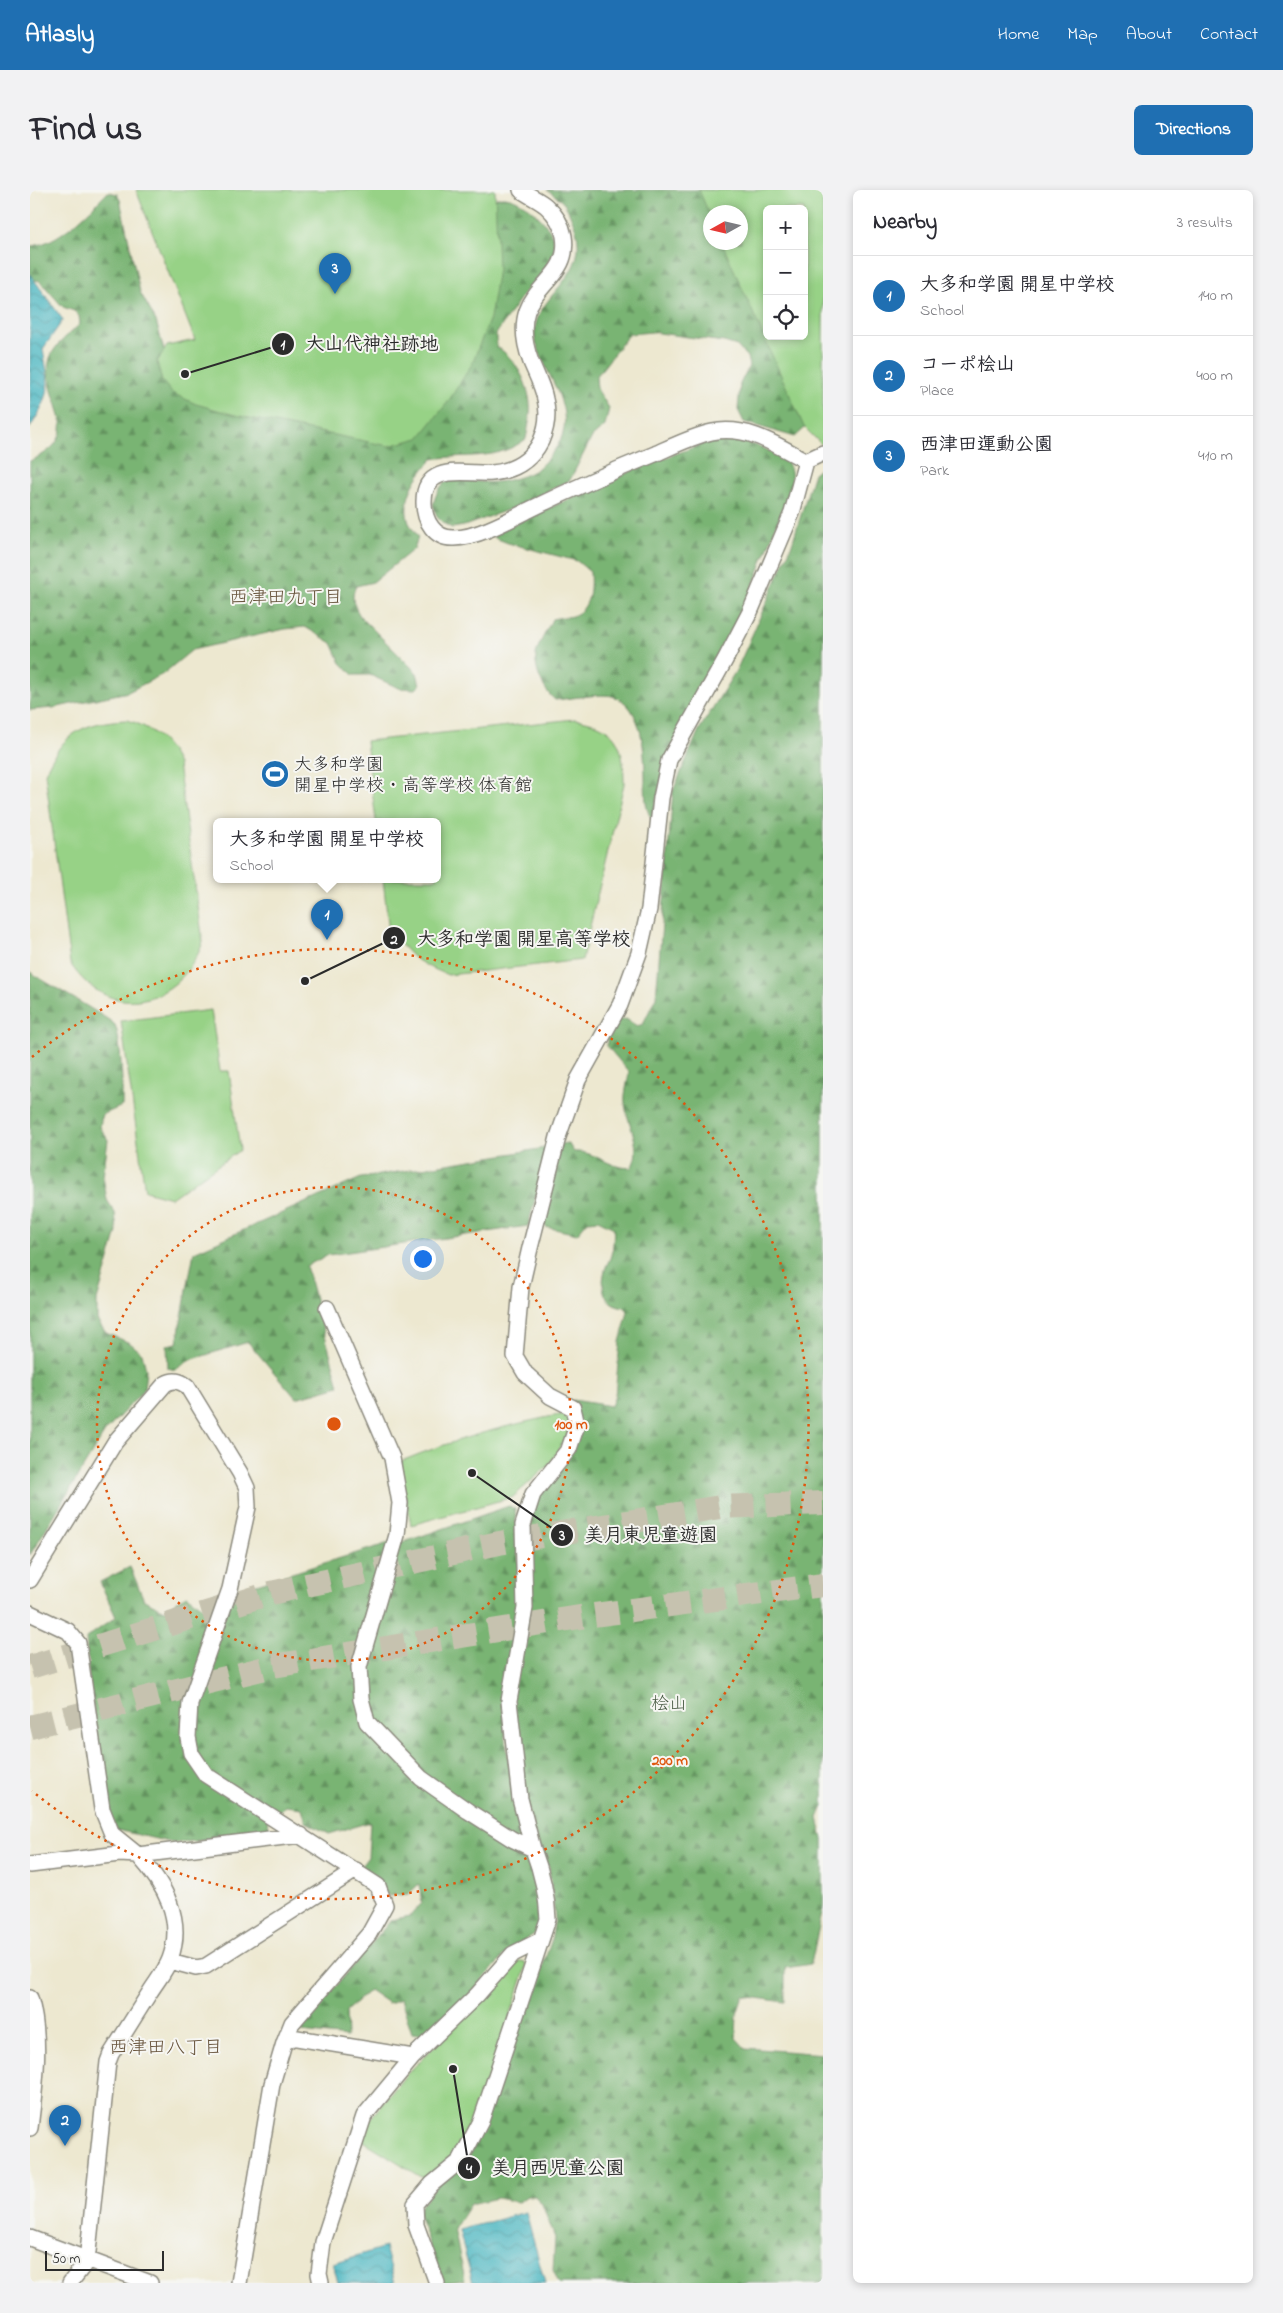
<!DOCTYPE html>
<meta charset="utf-8">
<style>
:root{--surface:#fff;--page:#f2f2f3;--text:#2b2b33;--muted:#7c7c81;--line:#e1e1e2;--accent:#1f6fb2}
body{margin:0;font-family:"Indie Flower","Klee One",sans-serif;background:var(--page);color:var(--text)}
.controls{position:absolute;right:15px;top:15px;display:grid;overflow:hidden;border-radius:8px;box-shadow:0 2px 8px #0003}
.controls button{width:45px;height:45px;display:grid;place-items:center;padding:0;border:0;border-bottom:1px solid var(--line);background:var(--surface);color:var(--text);font:25px sans-serif}
.compass{position:absolute;left:673px;top:15px;width:45px;height:45px;border-radius:50%;background:var(--surface);box-shadow:0 2px 8px #0003;rotate:262deg}
.scale{position:absolute;left:15px;bottom:12px;width:119px;box-sizing:border-box;padding-left:5px;border:2px solid #2b2b2b;border-top:0;font-size:14px;line-height:18px;white-space:nowrap;color:#2b2b2b;-webkit-text-stroke:4px #f6f6f2;paint-order:stroke}
.you{position:absolute;left:392px;top:1068px;width:18px;height:18px;margin:-12px;border:4px solid #fff;border-radius:50%;background:#1a73e8;box-shadow:0 0 0 8px #1a73e833}
.badge{display:grid;place-items:center;width:32px;height:32px;border-radius:50%;background:var(--accent);color:#fff;font-size:16px;font-weight:700}
.pin{position:absolute;translate:-50% -41px;filter:drop-shadow(0 1px 2px #0008)}
.pin::after{content:'';position:absolute;top:26px;width:18px;height:15px;background:inherit;clip-path:polygon(0 0,100% 0,50% 100%)}
.popup{position:absolute;left:183px;top:628px;width:228px;height:65px;box-sizing:border-box;display:grid;place-content:center;border-radius:8px;background:var(--surface);filter:drop-shadow(0 1px 4px #0005);font-size:16px;white-space:nowrap;color:var(--muted)}
.popup b{font-size:19px;color:var(--text)}
.popup::after{content:'';position:absolute;left:50%;top:100%;margin-left:-10px;border:10px solid transparent;border-top-color:var(--surface)}
.list{margin:0;padding:0;list-style:none}
h2{display:flex;justify-content:space-between;align-items:center;height:65px;margin:0;padding:0 20px;font-size:21px}
h2 small{font-size:16px;font-weight:400;color:var(--muted)}
.list li{display:grid;grid-template-columns:32px 1fr auto;gap:15px;align-items:center;box-sizing:border-box;height:80px;padding:0 20px;border-top:1px solid var(--line)}
.list b{display:block;font-size:19px;white-space:nowrap}
.list p{margin:0;font-size:16px;white-space:nowrap;color:var(--muted)}
.list em{font-size:16px;font-style:normal;color:var(--muted)}
.icon{flex:none;width:28px;height:28px;fill:none;stroke:currentColor;stroke-width:2;stroke-linecap:round;stroke-linejoin:round}
.map{position:relative;flex:none;width:793px;height:2093px;overflow:hidden;border-radius:8px}
header{display:flex;align-items:center;gap:30px;box-sizing:border-box;height:70px;padding:0 25px;background:var(--accent);color:#fff}
header strong{font-size:24px}
nav{display:flex;gap:28px;margin-inline-start:auto;font-size:18px}
.intro{display:flex;align-items:center;justify-content:space-between;box-sizing:border-box;height:120px;padding:0 30px}
h1{margin:0;font-size:35px}
.button{padding:12px 22px;border-radius:8px;background:var(--accent);color:#fff;font-size:18px;font-weight:700}
main{display:flex;gap:30px;padding:0 30px}
aside{flex:1;background:var(--surface);border-radius:8px;box-shadow:0 2px 8px #0003}
.map>svg:first-child{display:block}
.forest{fill:url(#forest-firs);stroke:#52704f}
.park{fill:#97d286;stroke:#617e58;fill-rule:evenodd}
.water{fill:url(#water-waves);stroke:#3a7076}
.lines{fill:none;stroke-linecap:round;stroke-linejoin:round}
.primary-tunnel{stroke:#c6c2af;stroke-width:24;stroke-dasharray:24 12;stroke-linecap:butt}
.minor-casing{stroke:#8c8a7e;stroke-width:18}
.minor{stroke:#fff;stroke-width:15}
.ring{fill:none;stroke:#df570e;stroke-width:2.5;stroke-dasharray:2.5 5}
.labels{text-anchor:middle;stroke-width:4;stroke-linejoin:round;paint-order:stroke}
.poi-label{font-size:18px;fill:#2b2b2b;stroke:#f6f6f2;text-anchor:start}
.park-label{font-size:18px;fill:#4b5d46;stroke:#f6f6f2}
.neighbourhood-label{font-size:19px;fill:#67533b;stroke:#f6f6f2}
.centre{fill:#df570e;stroke:#f6f6f2;stroke-width:2.5}
.ring-label{font-size:15px;text-anchor:middle;font-weight:bold;fill:#df570e;stroke:#f6f6f2;stroke-width:4;stroke-linejoin:round;paint-order:stroke}
.leader{fill:none;stroke:#2b2b2b;stroke-width:2}
.callout-dot{fill:#2b2b2b;stroke:#f6f6f2;stroke-width:2}
.mark-label{font-size:15px;text-anchor:middle;font-weight:bold;fill:#fff}
.callout-label{font-size:19px;text-anchor:middle;font-weight:bold;fill:#2b2b2b;stroke:#f6f6f2;stroke-width:4;stroke-linejoin:round;paint-order:stroke}
</style>
<header>
<strong>Atlasly</strong>
<nav><a>Home</a><a>Map</a><a>About</a><a>Contact</a></nav>
</header>
<div class="intro"><h1>Find us</h1><a class="button">Directions</a></div>
<main>
<div class="map">
<svg width="793" height="2093" viewBox="0 0 793 2093">
<defs>
<pattern id="forest-firs" width="22" height="20" patternUnits="userSpaceOnUse" patternTransform="scale(1.25)"><rect width="22" height="20" fill="#79b473"/><path d="M5 1l3.5 6h-7zM16 11l3.5 6h-7z" fill="#63935f"/></pattern>
<pattern id="water-waves" width="16" height="10" patternUnits="userSpaceOnUse" patternTransform="scale(1.25)"><rect width="16" height="10" fill="#48b6c1"/><path d="M0 5q4-4 8 0t8 0" fill="none" stroke="#3c949d"/></pattern>
</defs>
<rect width="100%" height="100%" fill="#f6f6f2"/>
<filter id="ink" filterUnits="userSpaceOnUse"><feTurbulence type="fractalNoise" baseFrequency=".02" numOctaves="2"/><feDisplacementMap in="SourceGraphic" scale="10" xChannelSelector="R" yChannelSelector="G"/><feConvolveMatrix kernelMatrix="1 2 1 2 8 2 1 2 1" color-interpolation-filters="sRGB"/></filter>
<filter id="wash" filterUnits="userSpaceOnUse"><feTurbulence type="fractalNoise" baseFrequency=".0096" numOctaves="4" result="noise"/><feDisplacementMap in="SourceGraphic" scale="20" xChannelSelector="R" yChannelSelector="G"/><feGaussianBlur stdDeviation="1.12" result="paint"/><feColorMatrix in="noise" values="0 0 0 0 0 0 0 0 0 0 0 0 0 0 0 0 0 1.4 0 .05"/><feComposite in="paint" operator="in"/></filter>
<g filter="url(#wash)">
<rect width="100%" height="100%" fill="#ede8d0"/>
<path class="forest" d="M 517,0 L 683,0 L 681,52 L 711,52 L 737,146 L 777,236 L 765,247 L 714,232 L 708,220 L 710,194 L 719,176 L 717,167 L 707,156 L 694,152 L 622,142 L 599,144 L 566,187 L 567,199 L 579,218 L 575,236 L 562,247 L 540,290 L 483,318 L 434,336 L 422,338 L 413,333 L 407,327 L 403,315 C 406,304 410,292 423,289 C 432,288 444,292 453,292 C 468,294 492,288 504,281 C 511,277 518,268 523,262 C 550,229 523,196 510,164 C 509,160 506,154 505,150 C 499,104 565,90 544,34 C 535,13 536,13 517,0 Z
M 78,2 L 87,4 L 90,10 L 110,102 L 126,131 L 136,168 L 456,23 C 459,19 463,11 467,8 C 487,0 529,39 524,59 C 520,77 503,92 492,106 C 483,119 474,132 466,144 L 467,157 C 485,168 498,192 500,214 C 501,225 498,238 496,249 C 465,272 438,263 403,269 C 388,284 372,307 378,330 C 379,335 385,342 388,347 L 384,359 L 343,392 L 326,396 C 320,407 324,416 330,426 L 387,483 L 390,495 L 386,499 L 369,498 L 340,485 L 323,485 L 311,473 L 302,453 L 275,437 L 255,439 L 162,460 L 133,484 L 98,502 L 23,518 L 0,520 L 0,271 C 64,243 8,207 20,168 C 24,155 41,143 50,134 L 49,126 L 44,121 L 33,117 L 10,91 L 0,89 L 0,56 C 28,55 59,21 78,2 Z
M 706,249 L 731,257 L 757,270 L 761,281 L 762,295 L 717,411 L 636,569 L 622,629 C 614,618 616,606 615,592 C 615,566 614,514 582,506 C 571,503 538,509 525,510 C 514,501 504,480 506,465 C 506,458 519,437 522,429 C 529,427 536,428 542,426 C 561,420 561,398 560,382 L 547,371 L 478,353 L 465,348 L 464,343 L 615,275 L 684,250 Z
M 793,276 L 793,1616 L 788,1628 L 793,1649 L 793,1717 L 781,1774 L 755,1778 L 755,1812 L 713,1806 L 707,1824 L 706,1848 L 715,1858 L 793,1864 L 793,2093 L 529,2093 L 523,2080 L 525,2048 L 512,2014 L 505,2006 L 497,2006 L 488,2012 L 467,2008 L 440,2014 L 424,2039 L 435,2090 L 413,2093 L 388,2024 L 392,2014 L 453,1935 L 498,1818 L 521,1752 L 525,1728 L 519,1677 L 513,1670 L 500,1628 L 482,1511 L 495,1335 L 504,1304 L 540,1260 L 543,1210 L 581,1216 L 585,1206 L 590,1152 L 598,1122 L 595,1117 C 574,1115 570,1099 575,1080 C 576,1075 580,1070 581,1065 C 584,1057 583,1047 584,1038 L 568,1030 L 558,1031 L 547,1044 L 516,1037 L 511,1029 L 529,954 L 538,953 L 544,962 C 564,960 577,978 601,978 C 614,957 597,935 595,913 C 594,904 598,891 599,882 L 577,856 L 577,846 L 588,830 L 596,829 L 607,836 L 613,834 L 626,807 L 643,601 L 669,540 L 707,479 L 761,357 L 784,283 Z
M 0,782 C 11,790 83,830 85,835 C 91,849 93,899 92,916 L 72,925 L 70,937 L 78,950 L 73,987 L 77,1010 L 85,1023 L 87,1042 L 67,1110 L 67,1130 L 76,1143 L 100,1153 L 112,1163 L 116,1180 L 114,1200 L 75,1242 L 0,1365 Z
M 515,958 L 516,968 L 498,1036 L 298,1065 L 276,1076 L 309,1196 L 266,1208 L 218,1152 L 160,1170 L 145,1180 L 138,1178 L 137,1155 L 147,1153 L 164,1062 L 331,988 Z
M 479,1316 L 485,1319 L 489,1382 L 487,1427 L 471,1504 L 481,1594 L 491,1649 L 506,1681 L 512,1728 L 506,1743 L 479,1760 L 446,1798 L 398,1845 L 382,1843 L 371,1809 L 358,1813 L 339,1800 L 316,1821 L 317,1847 L 272,1842 L 274,1827 L 296,1808 L 361,1730 L 380,1726 L 392,1713 L 389,1694 L 378,1704 L 359,1706 L 331,1676 L 338,1667 L 340,1632 L 299,1644 L 276,1632 L 272,1618 L 256,1616 L 237,1629 L 241,1644 L 144,1653 L 87,1640 L 77,1621 L 58,1479 L 56,1448 L 86,1427 L 70,1392 L 100,1377 L 114,1410 L 135,1420 L 156,1405 L 186,1426 L 217,1397 L 359,1353 L 377,1351 Z"/>
<path class="park" d="M 106,0 L 465,0 L 468,79 L 460,128 L 442,174 L 418,212 L 389,248 L 359,256 L 205,225 L 166,214 L 142,203 L 132,191 L 127,172 L 137,156 L 165,150 Z
M 669,0 L 793,0 L 793,256 L 774,237 L 692,53 L 711,52 L 711,22 L 681,22 L 680,26 ZM 737,19 L 774,19 L 774,146 L 737,146 Z
M 545,529 C 587,535 594,554 594,594 L 552,770 L 418,785 L 399,777 L 384,768 L 359,742 L 353,689 L 407,689 L 407,631 L 346,631 L 336,551 Z
M 97,530 C 122,537 137,551 148,574 L 173,752 C 150,816 79,834 40,773 L 15,583 C 33,543 53,532 97,530 Z
M 181,820 L 190,881 L 199,881 L 210,960 L 141,1008 L 115,1001 L 91,831 Z
M 539,1223 L 541,1238 L 519,1275 L 483,1307 L 381,1335 L 369,1272 C 425,1249 479,1234 539,1223 Z
M 492,1771 L 495,1772 L 496,1777 L 452,1913 L 431,1959 L 398,1991 L 332,1950 L 340,1929 L 376,1885 L 488,1772 Z"/>
<path class="water" d="M 0,84 L 33,130 L 13,159 C 20,199 22,203 0,238 Z
M 496,2022 L 515,2093 L 443,2093 L 429,2040 Z
M 355,2057 L 365,2093 L 308,2093 L 303,2073 Z"/>
</g>
<g filter="url(#ink)">
<g class="lines">
<path class="primary-tunnel" d="M 0,1477 L 241,1403 L 469,1353 L 690,1317 L 793,1313
M 0,1537 L 243,1476 L 556,1426 L 793,1395"/>
<defs>
<path id="minor" d="M 491,0 C 499,6 509,10 516,16 C 525,24 532,35 534,46 C 540,83 508,91 497,121 C 491,139 495,156 501,172 C 506,184 513,197 515,209 C 519,224 517,237 511,251 C 501,271 483,281 462,283 C 437,285 393,271 394,313 C 394,331 405,349 424,348 C 447,348 481,329 501,319 C 542,299 583,281 625,264 C 643,256 663,246 682,242 C 717,235 747,255 776,271
M 297,1118 L 362,1268 L 370,1313 L 367,1345 L 329,1477 L 331,1509 L 337,1532 L 391,1588 L 438,1621 L 482,1649 L 503,1659 C 512,1683 517,1704 518,1729 L 451,1931 L 430,1971 L 402,1994 L 385,2014 L 386,2035 L 407,2093
M 0,1390 L 85,1252 L 135,1194 C 144,1189 150,1191 157,1196 L 210,1283 L 217,1298 L 218,1317 L 200,1399 L 160,1513 L 158,1547 L 161,1563 L 176,1585 L 348,1696 L 355,1715 L 339,1744 L 262,1833 L 254,1853
M 0,1423 L 38,1441 L 48,1453 L 72,1619 L 82,1644 L 108,1665 L 271,1645
M 503,1659 L 490,1609 L 479,1511 L 495,1418 L 493,1335 L 503,1304 L 539,1259 L 547,1235 L 543,1218 L 520,1206 L 495,1183 L 485,1166 L 491,1097 L 500,1058 L 528,947 L 548,890 L 590,815 L 609,763 L 619,719 L 631,608 L 639,570 L 695,470 L 720,422 L 762,323 L 776,271 L 793,263
M 0,1675 L 89,1664 L 108,1665 C 134,1694 155,1729 140,1769 C 136,1780 127,1791 120,1802 C 107,1823 94,1843 81,1864 L 78,1872 L 57,2071 L 40,2093
M 140,1771 L 166,1778 L 176,1776 L 326,1680
M 0,1808 C 12,1850 5,1895 0,1938
M 0,2048 L 120,2093
M 209,2093 L 242,1894 L 254,1853 L 262,1848 L 267,1848 L 383,1867
M 291,2093 L 289,2084 L 293,2052 L 334,1926 L 383,1867 L 447,1805 L 483,1764 L 511,1750"/>
</defs>
<use href="#minor" class="minor-casing"/>
<use href="#minor" class="minor"/>
</g>
</g>
<g class="ring">
<circle cx="304" cy="1234" r="237"/>
<path d="M2 867A475 475 0 1 1 2 1601"/>
</g>
<defs>
<symbol id="stadium-disc" viewBox="-11 -11 22 22"><circle r="9.5" fill="#1f6fb2" stroke="#f6f6f2"/><path d="M0-5a6.5 5 0 1 0 0 10a6.5 5 0 1 0 0-10ZM-3.5-1.8h7v3.6h-7Z" fill="#fff"/></symbol>
</defs>
<g fill-rule="evenodd">
<use href="#stadium-disc" x="229" y="568" width="32" height="32"/>
</g>
<g class="labels">
<g class="poi-label">
<text x="264" y="580">大多和学園<tspan x="264" dy="21">開星中学校・高等学校 体育館</tspan></text>
</g>
<g class="park-label">
<text x="639" y="1519">桧山</text>
</g>
<g class="neighbourhood-label">
<text x="256" y="413">西津田九丁目</text>
<text x="136" y="1863">西津田八丁目</text>
</g>
</g>
<circle cx="304" cy="1234" r="8" class="centre"/>
<g class="ring-label">
<text x="541" y="1239">100 m</text>
<text x="640" y="1575">200 m</text>
</g>
<path class="leader" d="M155 184L253 154M275 791L364 748M442 1283L532 1345M423 1879L439 1978"/>
<g class="callout-dot">
<circle cx="155" cy="184" r="5"/>
<circle cx="275" cy="791" r="5"/>
<circle cx="442" cy="1283" r="5"/>
<circle cx="423" cy="1879" r="5"/>
<circle cx="253" cy="154" r="12"/>
<circle cx="364" cy="748" r="12"/>
<circle cx="532" cy="1345" r="12"/>
<circle cx="439" cy="1978" r="12"/>
</g>
<g class="mark-label">
<text x="253" y="159">1</text>
<text x="364" y="754">2</text>
<text x="532" y="1350">3</text>
<text x="439" y="1983">4</text>
</g>
<g class="callout-label">
<text x="342" y="160">大山代神社跡地</text>
<text x="494" y="755">大多和学園 開星高等学校</text>
<text x="621" y="1351">美月東児童遊園</text>
<text x="528" y="1984">美月西児童公園</text>
</g>
</svg>
<div class="controls">
<button>+</button>
<button>−</button>
<button><svg class="icon" aria-label="locate" viewBox="0 0 24 24"><circle cx="12" cy="12" r="6"/><path d="M12 2v4M12 18v4M2 12h4M18 12h4"/></svg></button>
</div>
<svg class="compass" viewBox="-18 -18 36 36"><path d="M0-13l5 13h-10z" fill="#e53935"/><path d="M0 13l5-13h-10z" fill="#7c7c81"/></svg>
<div class="scale">50 m</div>
<div class="you"></div>
<div class="pin badge" style="left:297px;top:750px">1</div>
<div class="popup"><b>大多和学園 開星中学校</b>School</div>
<div class="pin badge" style="left:35px;top:1956px">2</div>
<div class="pin badge" style="left:305px;top:104px">3</div>
</div>
<aside>
<h2>Nearby<small>3 results</small></h2>
<ul class="list">
<li><span class="badge">1</span><div><b>大多和学園 開星中学校</b><p>School</p></div><em>140 m</em></li>
<li><span class="badge">2</span><div><b>コーポ桧山</b><p>Place</p></div><em>400 m</em></li>
<li><span class="badge">3</span><div><b>西津田運動公園</b><p>Park</p></div><em>410 m</em></li>
</ul>
</aside>
</main>
